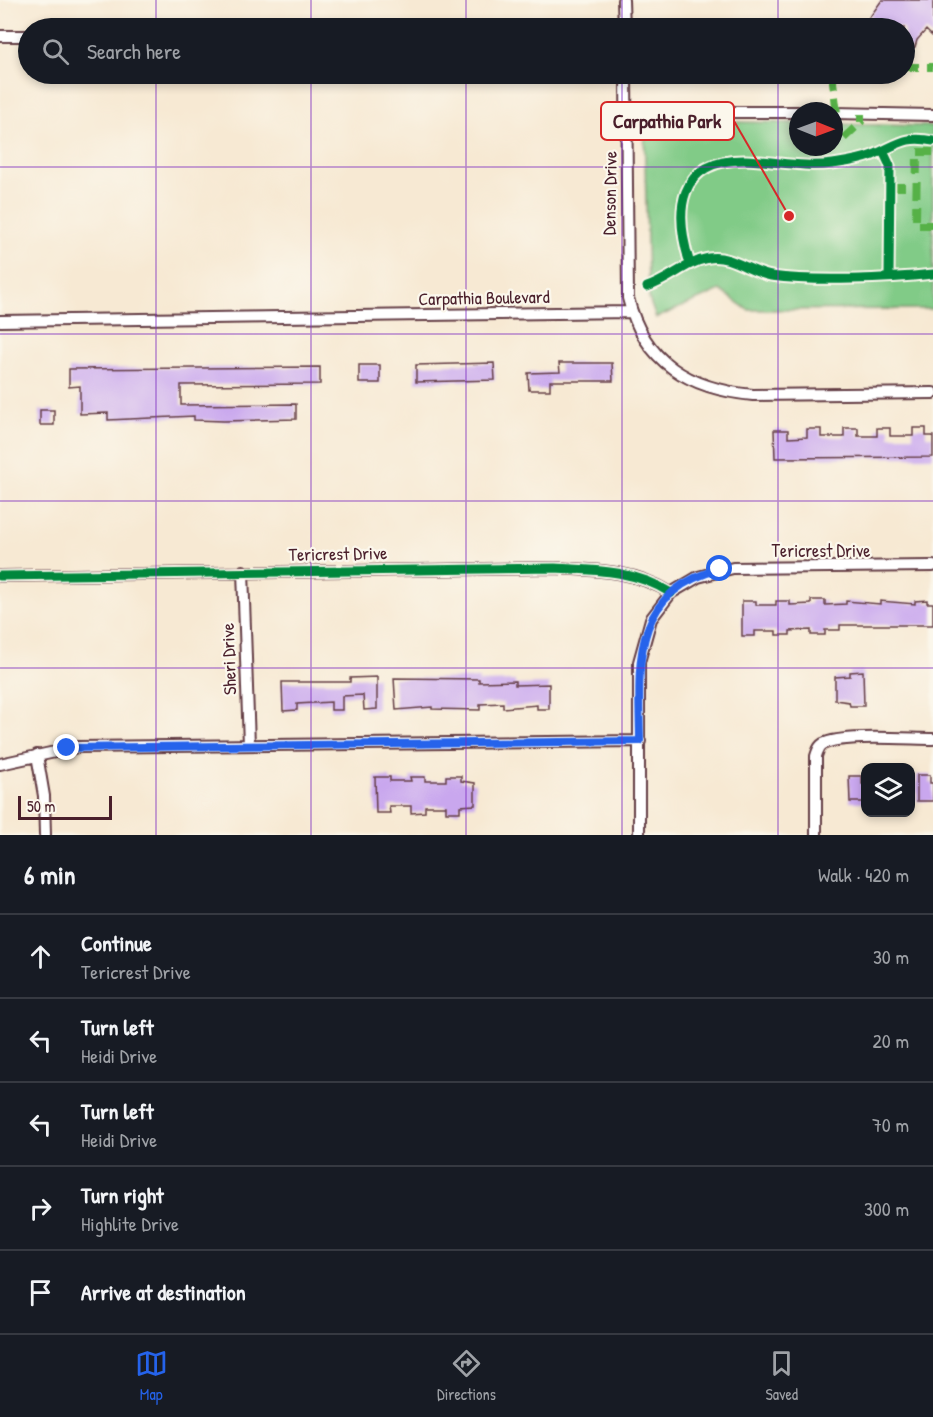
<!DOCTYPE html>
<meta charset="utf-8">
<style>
:root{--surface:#171b24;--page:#20242c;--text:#f1f3f6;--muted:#9ea1a6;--line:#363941;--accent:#2563eb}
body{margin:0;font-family:"Patrick Hand",sans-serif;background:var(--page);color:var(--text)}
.controls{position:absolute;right:18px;bottom:18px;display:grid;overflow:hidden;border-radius:12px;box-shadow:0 3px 9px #0003}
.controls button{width:54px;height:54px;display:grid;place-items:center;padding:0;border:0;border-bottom:2px solid var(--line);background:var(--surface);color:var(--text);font:30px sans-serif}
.compass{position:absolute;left:789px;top:102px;width:54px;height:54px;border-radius:50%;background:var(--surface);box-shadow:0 3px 9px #0003;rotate:91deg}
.scale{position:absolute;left:18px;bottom:15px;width:94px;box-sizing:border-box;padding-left:6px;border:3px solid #4a1f2b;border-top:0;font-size:16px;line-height:21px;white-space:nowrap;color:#4a1f2b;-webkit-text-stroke:4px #fbf7ec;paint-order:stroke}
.stop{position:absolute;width:18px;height:18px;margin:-14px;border:4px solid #2563eb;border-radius:50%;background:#fff}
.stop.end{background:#2563eb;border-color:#fff;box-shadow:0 2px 6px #0008}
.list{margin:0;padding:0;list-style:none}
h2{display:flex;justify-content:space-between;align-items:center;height:78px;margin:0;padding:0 24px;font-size:26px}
h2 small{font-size:20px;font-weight:400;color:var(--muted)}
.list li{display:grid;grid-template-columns:39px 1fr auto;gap:18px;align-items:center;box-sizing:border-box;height:84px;padding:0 24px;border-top:2px solid var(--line)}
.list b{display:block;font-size:22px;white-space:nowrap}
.list p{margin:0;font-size:20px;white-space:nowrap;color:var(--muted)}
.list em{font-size:20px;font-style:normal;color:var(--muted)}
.icon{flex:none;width:33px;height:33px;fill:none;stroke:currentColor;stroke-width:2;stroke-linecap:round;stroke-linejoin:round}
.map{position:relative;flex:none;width:933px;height:835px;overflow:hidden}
.search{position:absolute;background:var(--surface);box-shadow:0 3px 9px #0003;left:18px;right:18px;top:18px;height:66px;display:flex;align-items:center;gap:15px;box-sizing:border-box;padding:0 21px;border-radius:33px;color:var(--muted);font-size:22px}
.sheet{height:498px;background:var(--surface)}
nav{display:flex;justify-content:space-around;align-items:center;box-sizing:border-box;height:84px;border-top:2px solid var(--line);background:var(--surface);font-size:16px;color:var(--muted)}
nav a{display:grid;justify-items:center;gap:3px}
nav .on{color:var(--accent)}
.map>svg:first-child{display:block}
.green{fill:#81cb87;stroke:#667559;stroke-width:1.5}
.building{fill:#c9a7ee}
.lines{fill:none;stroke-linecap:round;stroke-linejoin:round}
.street-casing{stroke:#643d44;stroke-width:14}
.street{stroke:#fff;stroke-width:10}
.quiet{stroke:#57b146;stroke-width:8;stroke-dasharray:15 8;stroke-linecap:butt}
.cycleway-casing{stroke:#fbf7ec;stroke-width:13}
.cycleway{stroke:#00873e;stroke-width:9}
.route{stroke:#2563eb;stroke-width:8}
.grid{fill:none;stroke:#7b2cbf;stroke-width:1.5;stroke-opacity:0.55}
.labels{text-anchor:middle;stroke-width:4.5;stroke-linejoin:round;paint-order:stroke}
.street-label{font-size:18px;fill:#4a1f2b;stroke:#fbf7ec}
.leader{fill:none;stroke:#d62828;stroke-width:2}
.callout-dot{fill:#d62828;stroke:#fbf7ec;stroke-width:2}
.callout{fill:#fbf7ec;stroke:#d62828;stroke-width:2}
.callout-label{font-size:20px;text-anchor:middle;font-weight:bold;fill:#4a1f2b}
</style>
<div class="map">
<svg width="933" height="835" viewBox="0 0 933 835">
<rect width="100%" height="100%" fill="#fbf7ec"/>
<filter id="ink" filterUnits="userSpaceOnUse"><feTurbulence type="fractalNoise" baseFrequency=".0167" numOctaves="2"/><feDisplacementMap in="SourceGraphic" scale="12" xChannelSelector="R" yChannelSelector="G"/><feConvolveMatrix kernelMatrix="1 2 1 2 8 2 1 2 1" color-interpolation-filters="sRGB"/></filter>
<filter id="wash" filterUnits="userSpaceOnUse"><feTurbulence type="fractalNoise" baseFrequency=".008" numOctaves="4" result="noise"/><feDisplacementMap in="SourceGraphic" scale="24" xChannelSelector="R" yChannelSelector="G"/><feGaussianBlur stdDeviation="1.35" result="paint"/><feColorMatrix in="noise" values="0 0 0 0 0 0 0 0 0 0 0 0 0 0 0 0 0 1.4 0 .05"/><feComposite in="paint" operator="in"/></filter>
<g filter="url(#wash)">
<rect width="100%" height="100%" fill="#f7e9d3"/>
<path class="green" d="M 644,120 L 798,123 L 798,147 L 834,147 L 834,124 L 933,126 L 933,309 L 748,310 L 720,290 L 656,318 L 649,299 L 648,285 Z"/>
<g id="blocks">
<path class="building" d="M 882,0 L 933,0 L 933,37 L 926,30 L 917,40 L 915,47 L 904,53 L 904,28 L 867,28 L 867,21 Z
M 494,363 L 495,380 L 416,382 L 416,365 Z
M 559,363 L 612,363 L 613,381 L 550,381 L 550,390 L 529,390 L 528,373 L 560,372 Z
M 359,365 L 380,365 L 380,383 L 359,383 Z
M 320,367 L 320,384 L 181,385 L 181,405 L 296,404 L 296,419 L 224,421 L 194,420 L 194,416 L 108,420 L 108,413 L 80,414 L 80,386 L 69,387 L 69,369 Z
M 40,410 L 54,410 L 54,425 L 40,425 Z
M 844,428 L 858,428 L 858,436 L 877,436 L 877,428 L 890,428 L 890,436 L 913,436 L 913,428 L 926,428 L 926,436 L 933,436 L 933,457 L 775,458 L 774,430 L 788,430 L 788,438 L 807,437 L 807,429 L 821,429 L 821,437 L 844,437 Z
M 811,600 L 825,600 L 825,605 L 846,604 L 846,601 L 880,604 L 880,601 L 915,604 L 915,601 L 927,600 L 927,603 L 933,603 L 933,625 L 840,625 L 840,630 L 825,630 L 825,635 L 811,635 L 811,630 L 790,631 L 790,635 L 776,635 L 776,631 L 755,631 L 755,636 L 742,636 L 742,601 L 756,601 L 756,605 L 776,605 L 776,601 L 790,601 L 790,605 L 811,604 Z
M 863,671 L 864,706 L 850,706 L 849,702 L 835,700 L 835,677 L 850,676 L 850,672 Z
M 377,677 L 377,709 L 364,710 L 363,695 L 342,696 L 342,710 L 331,710 L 331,702 L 297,704 L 297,710 L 283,711 L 282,682 L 350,682 L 350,678 Z
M 394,678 L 479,679 L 479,682 L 515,681 L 515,685 L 549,684 L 549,709 L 537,709 L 537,705 L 503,708 L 503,703 L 480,704 L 480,710 L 432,709 L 432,707 L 396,710 Z
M 917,775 L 930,775 L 930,783 L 933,783 L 933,801 L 917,801 Z
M 446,776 L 461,776 L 461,781 L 475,783 L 475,805 L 460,806 L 460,812 L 446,812 L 446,806 L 425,806 L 425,812 L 411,813 L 411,806 L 389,806 L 390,813 L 376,813 L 375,777 L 390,777 L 390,781 L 411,781 L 410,777 L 425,777 L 425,781 L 446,781 Z
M 849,776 L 862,776 L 862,784 L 866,784 L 866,802 L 850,802 Z"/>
</g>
</g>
<g filter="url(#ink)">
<use href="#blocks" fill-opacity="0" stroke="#643d44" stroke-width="1.5"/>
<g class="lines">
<defs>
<path id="street" d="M 623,0 L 624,28
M 0,36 L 28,36
M 626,74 L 628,298 C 644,363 690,389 753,395 L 933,393
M 628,112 L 798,112
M 834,113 L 933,115
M 0,321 L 631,312
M 243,571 L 249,745
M 0,576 L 555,568 C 597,570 635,570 671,593
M 37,755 L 44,796 L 45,835
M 0,764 L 78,747 L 640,741
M 639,835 L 639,662 L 651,619 L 671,593 L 698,577 L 733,568 L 933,566
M 816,835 L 816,756 C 818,751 818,747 823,744 C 842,734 909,739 933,739"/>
</defs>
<use href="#street" class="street-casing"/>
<use href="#street" class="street"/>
<path class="quiet" d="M 904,67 L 933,67
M 834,74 L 833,82 L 837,113
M 844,138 L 861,122 L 861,114
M 933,152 L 917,152 L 916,225 L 933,225
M 890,187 L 916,187"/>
<defs>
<path id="cycleway" d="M 883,151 L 890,166 L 889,277
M 690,264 C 674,212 676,159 746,160 C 776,161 803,168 833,164 C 846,162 861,160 873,155 C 898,145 904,135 933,141
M 647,287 C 669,280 686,262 709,258 C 730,254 751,273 771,276 C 816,282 887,279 933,274
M 0,576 L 555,568 C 597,570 635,570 671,593"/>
</defs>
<use href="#cycleway" class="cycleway-casing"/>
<use href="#cycleway" class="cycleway"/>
</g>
</g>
<g class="lines" filter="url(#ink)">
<path class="route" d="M 67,748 L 640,741 C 639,667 629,592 720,569"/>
</g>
<path class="grid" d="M 156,0 L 156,28M 311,0 L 311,28M 466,0 L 466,28M 622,0 L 622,28M 778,0 L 778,28M 156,74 L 156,835M 311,74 L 311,835M 466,74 L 466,835M 622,74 L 622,835M 778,74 L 778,835M 0,167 L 933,167M 0,334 L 933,334M 0,501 L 933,501M 0,668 L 933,668"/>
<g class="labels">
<g class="street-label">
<text transform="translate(610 193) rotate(-89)" y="6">Denson Drive</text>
<text transform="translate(484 298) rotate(-1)" y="6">Carpathia Boulevard</text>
<text x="821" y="557">Tericrest Drive</text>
<text transform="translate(338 554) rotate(-1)" y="6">Tericrest Drive</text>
<text transform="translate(229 659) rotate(-92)" y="6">Sheri Drive</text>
</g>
</g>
<path class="leader" d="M789 216L734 121"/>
<circle class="callout-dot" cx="789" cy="216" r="6"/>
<rect class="callout" x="601" y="102" width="133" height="38" rx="6"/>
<g class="callout-label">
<text x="667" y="128">Carpathia Park</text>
</g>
</svg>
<div class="controls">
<button><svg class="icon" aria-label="layers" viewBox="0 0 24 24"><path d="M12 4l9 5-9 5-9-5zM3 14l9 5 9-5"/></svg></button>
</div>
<svg class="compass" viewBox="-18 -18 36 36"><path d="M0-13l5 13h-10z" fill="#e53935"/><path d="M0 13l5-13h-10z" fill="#9ea1a6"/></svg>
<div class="scale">50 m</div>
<div class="stop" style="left:720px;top:569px"></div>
<div class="stop end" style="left:67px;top:748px"></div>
<div class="search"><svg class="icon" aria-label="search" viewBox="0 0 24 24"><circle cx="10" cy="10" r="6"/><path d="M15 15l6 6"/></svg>Search here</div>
</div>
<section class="sheet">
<h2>6 min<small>Walk · 420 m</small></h2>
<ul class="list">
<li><svg class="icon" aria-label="ahead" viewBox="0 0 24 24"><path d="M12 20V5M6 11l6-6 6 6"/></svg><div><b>Continue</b><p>Tericrest Drive</p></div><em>30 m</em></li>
<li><svg class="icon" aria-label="left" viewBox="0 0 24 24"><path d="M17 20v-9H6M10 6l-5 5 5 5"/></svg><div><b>Turn left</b><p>Heidi Drive</p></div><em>20 m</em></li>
<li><svg class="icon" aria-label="left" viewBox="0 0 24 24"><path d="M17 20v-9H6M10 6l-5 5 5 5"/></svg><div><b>Turn left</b><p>Heidi Drive</p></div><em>70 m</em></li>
<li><svg class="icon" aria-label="right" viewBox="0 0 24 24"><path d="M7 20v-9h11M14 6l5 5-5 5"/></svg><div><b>Turn right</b><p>Highlite Drive</p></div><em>300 m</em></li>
<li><svg class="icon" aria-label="arrive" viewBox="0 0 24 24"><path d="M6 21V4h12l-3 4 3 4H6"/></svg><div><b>Arrive at destination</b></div></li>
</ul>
</section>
<nav>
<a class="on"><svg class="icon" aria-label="map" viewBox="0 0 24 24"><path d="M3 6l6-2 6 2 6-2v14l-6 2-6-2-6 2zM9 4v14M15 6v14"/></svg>Map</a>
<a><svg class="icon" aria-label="directions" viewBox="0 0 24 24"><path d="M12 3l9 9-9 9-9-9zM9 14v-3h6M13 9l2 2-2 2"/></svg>Directions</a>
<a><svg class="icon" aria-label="saved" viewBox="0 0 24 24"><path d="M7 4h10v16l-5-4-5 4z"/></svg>Saved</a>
</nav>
